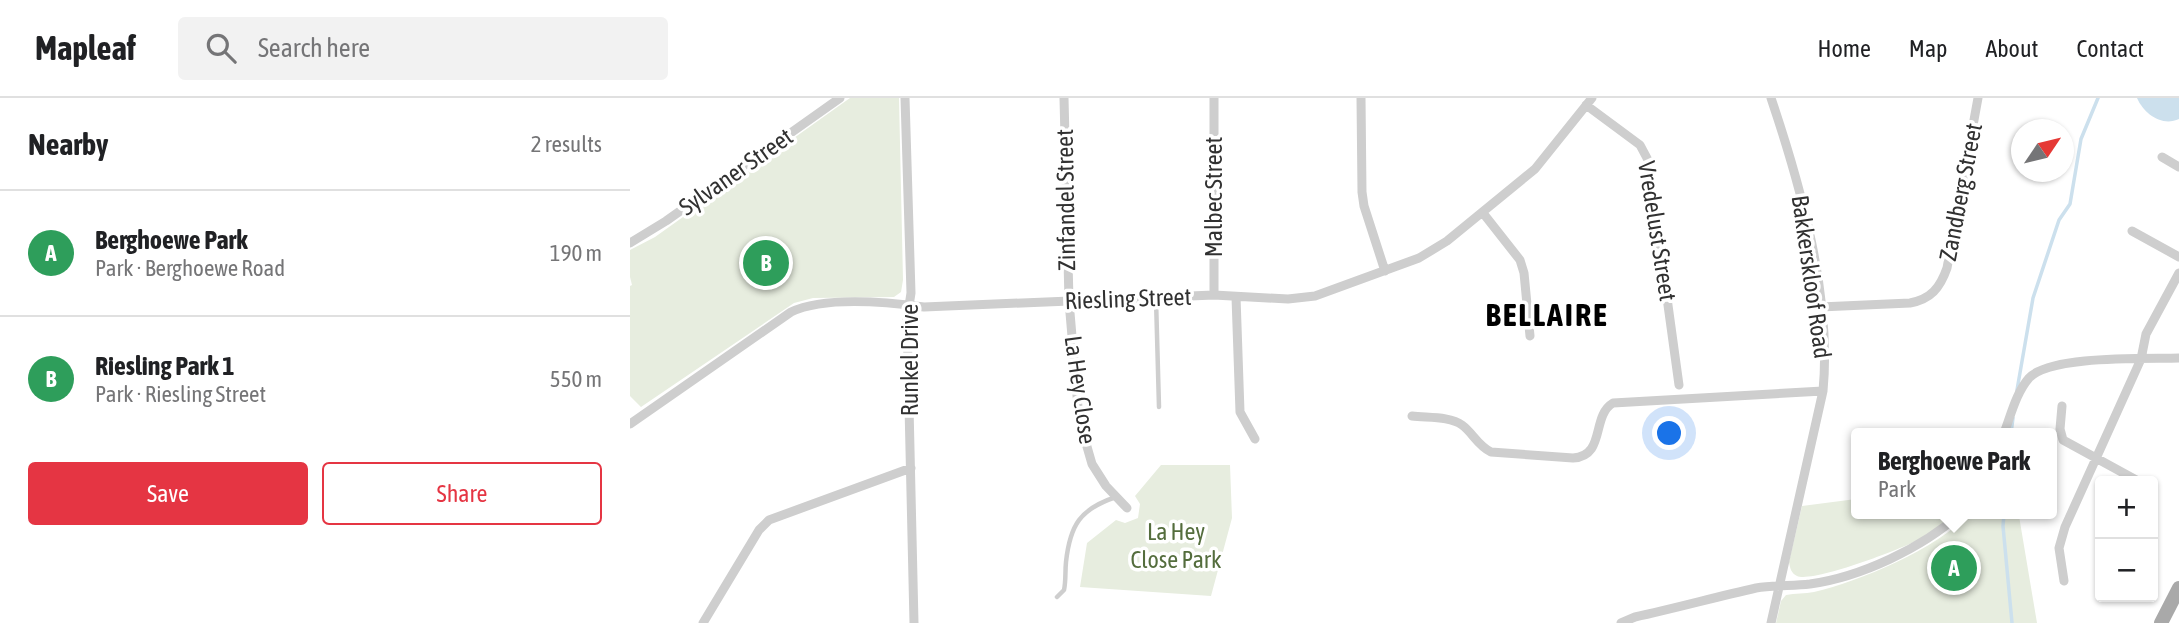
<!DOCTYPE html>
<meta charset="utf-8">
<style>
:root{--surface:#fff;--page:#f2f2f2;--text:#202124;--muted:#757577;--line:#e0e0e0;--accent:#e53543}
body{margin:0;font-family:"Asap Condensed",sans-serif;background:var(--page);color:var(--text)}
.controls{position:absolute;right:21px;bottom:21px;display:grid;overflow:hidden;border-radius:7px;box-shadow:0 2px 5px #0004}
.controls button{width:63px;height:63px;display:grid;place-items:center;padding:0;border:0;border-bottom:2px solid var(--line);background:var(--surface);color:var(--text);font:35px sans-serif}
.compass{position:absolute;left:1381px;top:21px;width:63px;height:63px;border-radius:50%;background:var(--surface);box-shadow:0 2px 5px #0004;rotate:55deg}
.you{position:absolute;left:1040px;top:336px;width:24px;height:24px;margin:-18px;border:5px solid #fff;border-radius:50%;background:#1a73e8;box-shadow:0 0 0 10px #1a73e833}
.badge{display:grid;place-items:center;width:46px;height:46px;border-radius:50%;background:var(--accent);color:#fff;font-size:23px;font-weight:700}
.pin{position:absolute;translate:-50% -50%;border:4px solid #fff;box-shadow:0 2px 7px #0006}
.popup{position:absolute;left:1221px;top:330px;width:206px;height:91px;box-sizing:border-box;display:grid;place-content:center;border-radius:7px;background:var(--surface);filter:drop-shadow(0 2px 5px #0005);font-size:23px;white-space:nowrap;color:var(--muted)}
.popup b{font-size:26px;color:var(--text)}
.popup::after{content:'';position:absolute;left:50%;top:100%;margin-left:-14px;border:14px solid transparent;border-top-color:var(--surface)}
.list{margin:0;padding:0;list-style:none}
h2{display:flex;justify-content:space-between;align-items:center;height:91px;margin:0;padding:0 28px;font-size:30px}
h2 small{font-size:23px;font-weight:400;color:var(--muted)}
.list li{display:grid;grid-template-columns:46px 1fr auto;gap:21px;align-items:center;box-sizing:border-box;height:126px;padding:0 28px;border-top:2px solid var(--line)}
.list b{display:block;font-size:26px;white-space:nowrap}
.list p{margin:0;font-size:23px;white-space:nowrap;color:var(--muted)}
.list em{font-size:23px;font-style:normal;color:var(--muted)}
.actions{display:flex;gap:14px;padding:21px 28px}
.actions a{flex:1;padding:16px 0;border:2px solid var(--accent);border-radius:7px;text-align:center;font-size:24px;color:var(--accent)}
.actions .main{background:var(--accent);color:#fff}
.icon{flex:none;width:38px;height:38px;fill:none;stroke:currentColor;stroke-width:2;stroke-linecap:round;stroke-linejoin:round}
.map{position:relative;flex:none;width:1549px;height:525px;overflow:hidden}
header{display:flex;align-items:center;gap:42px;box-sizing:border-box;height:98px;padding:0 35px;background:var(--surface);border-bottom:2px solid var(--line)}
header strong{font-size:33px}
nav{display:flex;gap:38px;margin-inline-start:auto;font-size:24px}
.search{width:490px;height:63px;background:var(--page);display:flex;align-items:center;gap:18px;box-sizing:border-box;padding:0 24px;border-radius:7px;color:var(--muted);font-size:26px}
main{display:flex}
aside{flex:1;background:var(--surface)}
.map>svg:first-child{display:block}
.green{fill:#e7eddf}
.water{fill:#cce0ed}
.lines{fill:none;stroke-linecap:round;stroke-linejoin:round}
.stream{stroke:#cce0ed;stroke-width:3.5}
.service{stroke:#cecece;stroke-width:4.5}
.minor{stroke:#cecece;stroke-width:9}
.primary{stroke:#a9a9a9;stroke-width:14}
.labels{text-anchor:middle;stroke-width:7;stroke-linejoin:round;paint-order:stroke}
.street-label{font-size:24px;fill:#313131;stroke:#fff}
.park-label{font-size:24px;fill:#546d3d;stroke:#fff}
.district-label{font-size:32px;font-weight:bold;letter-spacing:2px;fill:#000;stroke:#fff}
</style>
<header>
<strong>Mapleaf</strong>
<div class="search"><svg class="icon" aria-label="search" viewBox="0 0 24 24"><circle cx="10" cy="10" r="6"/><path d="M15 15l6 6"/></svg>Search here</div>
<nav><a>Home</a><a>Map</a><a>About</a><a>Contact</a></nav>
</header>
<main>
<aside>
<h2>Nearby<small>2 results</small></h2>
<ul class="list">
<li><span class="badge" style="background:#2e9e5b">A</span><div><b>Berghoewe Park</b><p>Park · Berghoewe Road</p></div><em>190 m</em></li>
<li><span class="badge" style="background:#2e9e5b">B</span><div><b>Riesling Park 1</b><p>Park · Riesling Street</p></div><em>550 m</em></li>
</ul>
<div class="actions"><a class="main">Save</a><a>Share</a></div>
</aside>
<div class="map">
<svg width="1549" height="525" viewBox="0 0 1549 525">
<rect width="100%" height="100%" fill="#fff"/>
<path class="green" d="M 220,0 L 269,0 L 273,182 L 271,194 L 264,199 L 183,200 L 164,205 L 11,309 L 0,298 L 0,188 L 2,187 L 0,179 L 0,152 L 25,139 Z
M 531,367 L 600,367 L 602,420 L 581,498 L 450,489 L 457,445 L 486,422 L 495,425 L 508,420 L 510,406 L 505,398 Z
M 1226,401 L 1226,416 L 1323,416 C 1313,426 1301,435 1288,442 C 1271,451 1183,485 1167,478 C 1161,475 1160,470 1159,464 L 1172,408 Z
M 1339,416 L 1385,416 L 1389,418 L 1407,525 L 1146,525 L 1151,503 L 1156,497 C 1165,495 1175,496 1184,494 C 1231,483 1306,451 1339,416 Z"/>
<path class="water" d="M 1507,0 L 1549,0 L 1549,21 C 1532,29 1514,16 1507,0 Z"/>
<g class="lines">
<path class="stream" d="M 1387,292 L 1403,200 L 1429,122 L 1440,106 L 1451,41 L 1468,0
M 1381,335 L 1383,320
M 1374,416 L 1373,428 L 1382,525"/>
<path class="service" d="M 526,201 L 529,309
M 427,499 L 434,492 C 436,483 435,474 436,464 C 440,427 450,411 486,399"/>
<path class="minor" d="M 275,0 L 281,195 L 277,221 L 284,525
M 434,0 L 439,203 L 449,321 L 462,366 L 476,388 L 497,410
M 731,0 L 732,94 L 734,108 L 755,173
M 1141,0 C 1171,89 1202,199 1193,293 L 1141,525
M 956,7 L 1010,47 L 1018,62 L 1049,287
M 1532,59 L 1549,69
M 853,115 L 890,162 L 894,175 L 900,238
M 1502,133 L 1549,159
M 0,145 L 36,123 L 210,0
M 584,197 L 584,0
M 606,199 L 610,314 L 625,341
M 1190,209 L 1280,205 C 1301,201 1310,190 1317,170 L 1348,0
M 1432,308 L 1430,331 L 1433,342 L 1508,383
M 782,318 C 797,320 820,318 832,327 C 843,335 847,347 861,354 L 943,360 C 976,358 961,318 983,305 L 1193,293
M 0,326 L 161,214 C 195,198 257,204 294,209 L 584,197 L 658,201 L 685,198 L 789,160 L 817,143 L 905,71 L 962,0
M 1374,335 C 1381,317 1386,295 1399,280 C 1420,257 1516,261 1549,260
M 1434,483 L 1429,450 L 1435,429 L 1511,261 L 1516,236 L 1549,175
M 73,525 L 129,432 L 139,422 L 281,370
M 991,525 L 1005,519 C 1046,510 1086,499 1126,490 C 1144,487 1162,488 1180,486 C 1231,479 1292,450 1330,416"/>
<path class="primary" d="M 1531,525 L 1549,490"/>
</g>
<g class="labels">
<g class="street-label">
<text transform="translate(106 74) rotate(-35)" y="8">Sylvaner Street</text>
<text transform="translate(1331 94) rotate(-79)" y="8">Zandberg Street</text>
<text transform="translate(584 99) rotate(-90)" y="8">Malbec Street</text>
<text transform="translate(436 102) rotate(-91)" y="8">Zinfandel Street</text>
<text transform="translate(1027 133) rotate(81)" y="8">Vredelust Street</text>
<text transform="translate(1181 179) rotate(82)" y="8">Bakkerskloof Road</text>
<text transform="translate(498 201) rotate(-2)" y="8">Riesling Street</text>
<text transform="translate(280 262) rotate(-90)" y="8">Runkel Drive</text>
<text transform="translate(450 292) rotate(82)" y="8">La Hey Close</text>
</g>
<g class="park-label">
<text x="546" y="442">La Hey<tspan x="546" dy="28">Close Park</tspan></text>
</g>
<g class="district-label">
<text x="917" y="228">BELLAIRE</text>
</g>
</g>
</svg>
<div class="controls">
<button>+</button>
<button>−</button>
</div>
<svg class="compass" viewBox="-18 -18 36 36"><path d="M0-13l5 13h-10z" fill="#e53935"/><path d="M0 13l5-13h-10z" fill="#757577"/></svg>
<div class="you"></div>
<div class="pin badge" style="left:1324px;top:470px;background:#2e9e5b">A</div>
<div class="popup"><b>Berghoewe Park</b>Park</div>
<div class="pin badge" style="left:136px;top:165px;background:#2e9e5b">B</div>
</div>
</main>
